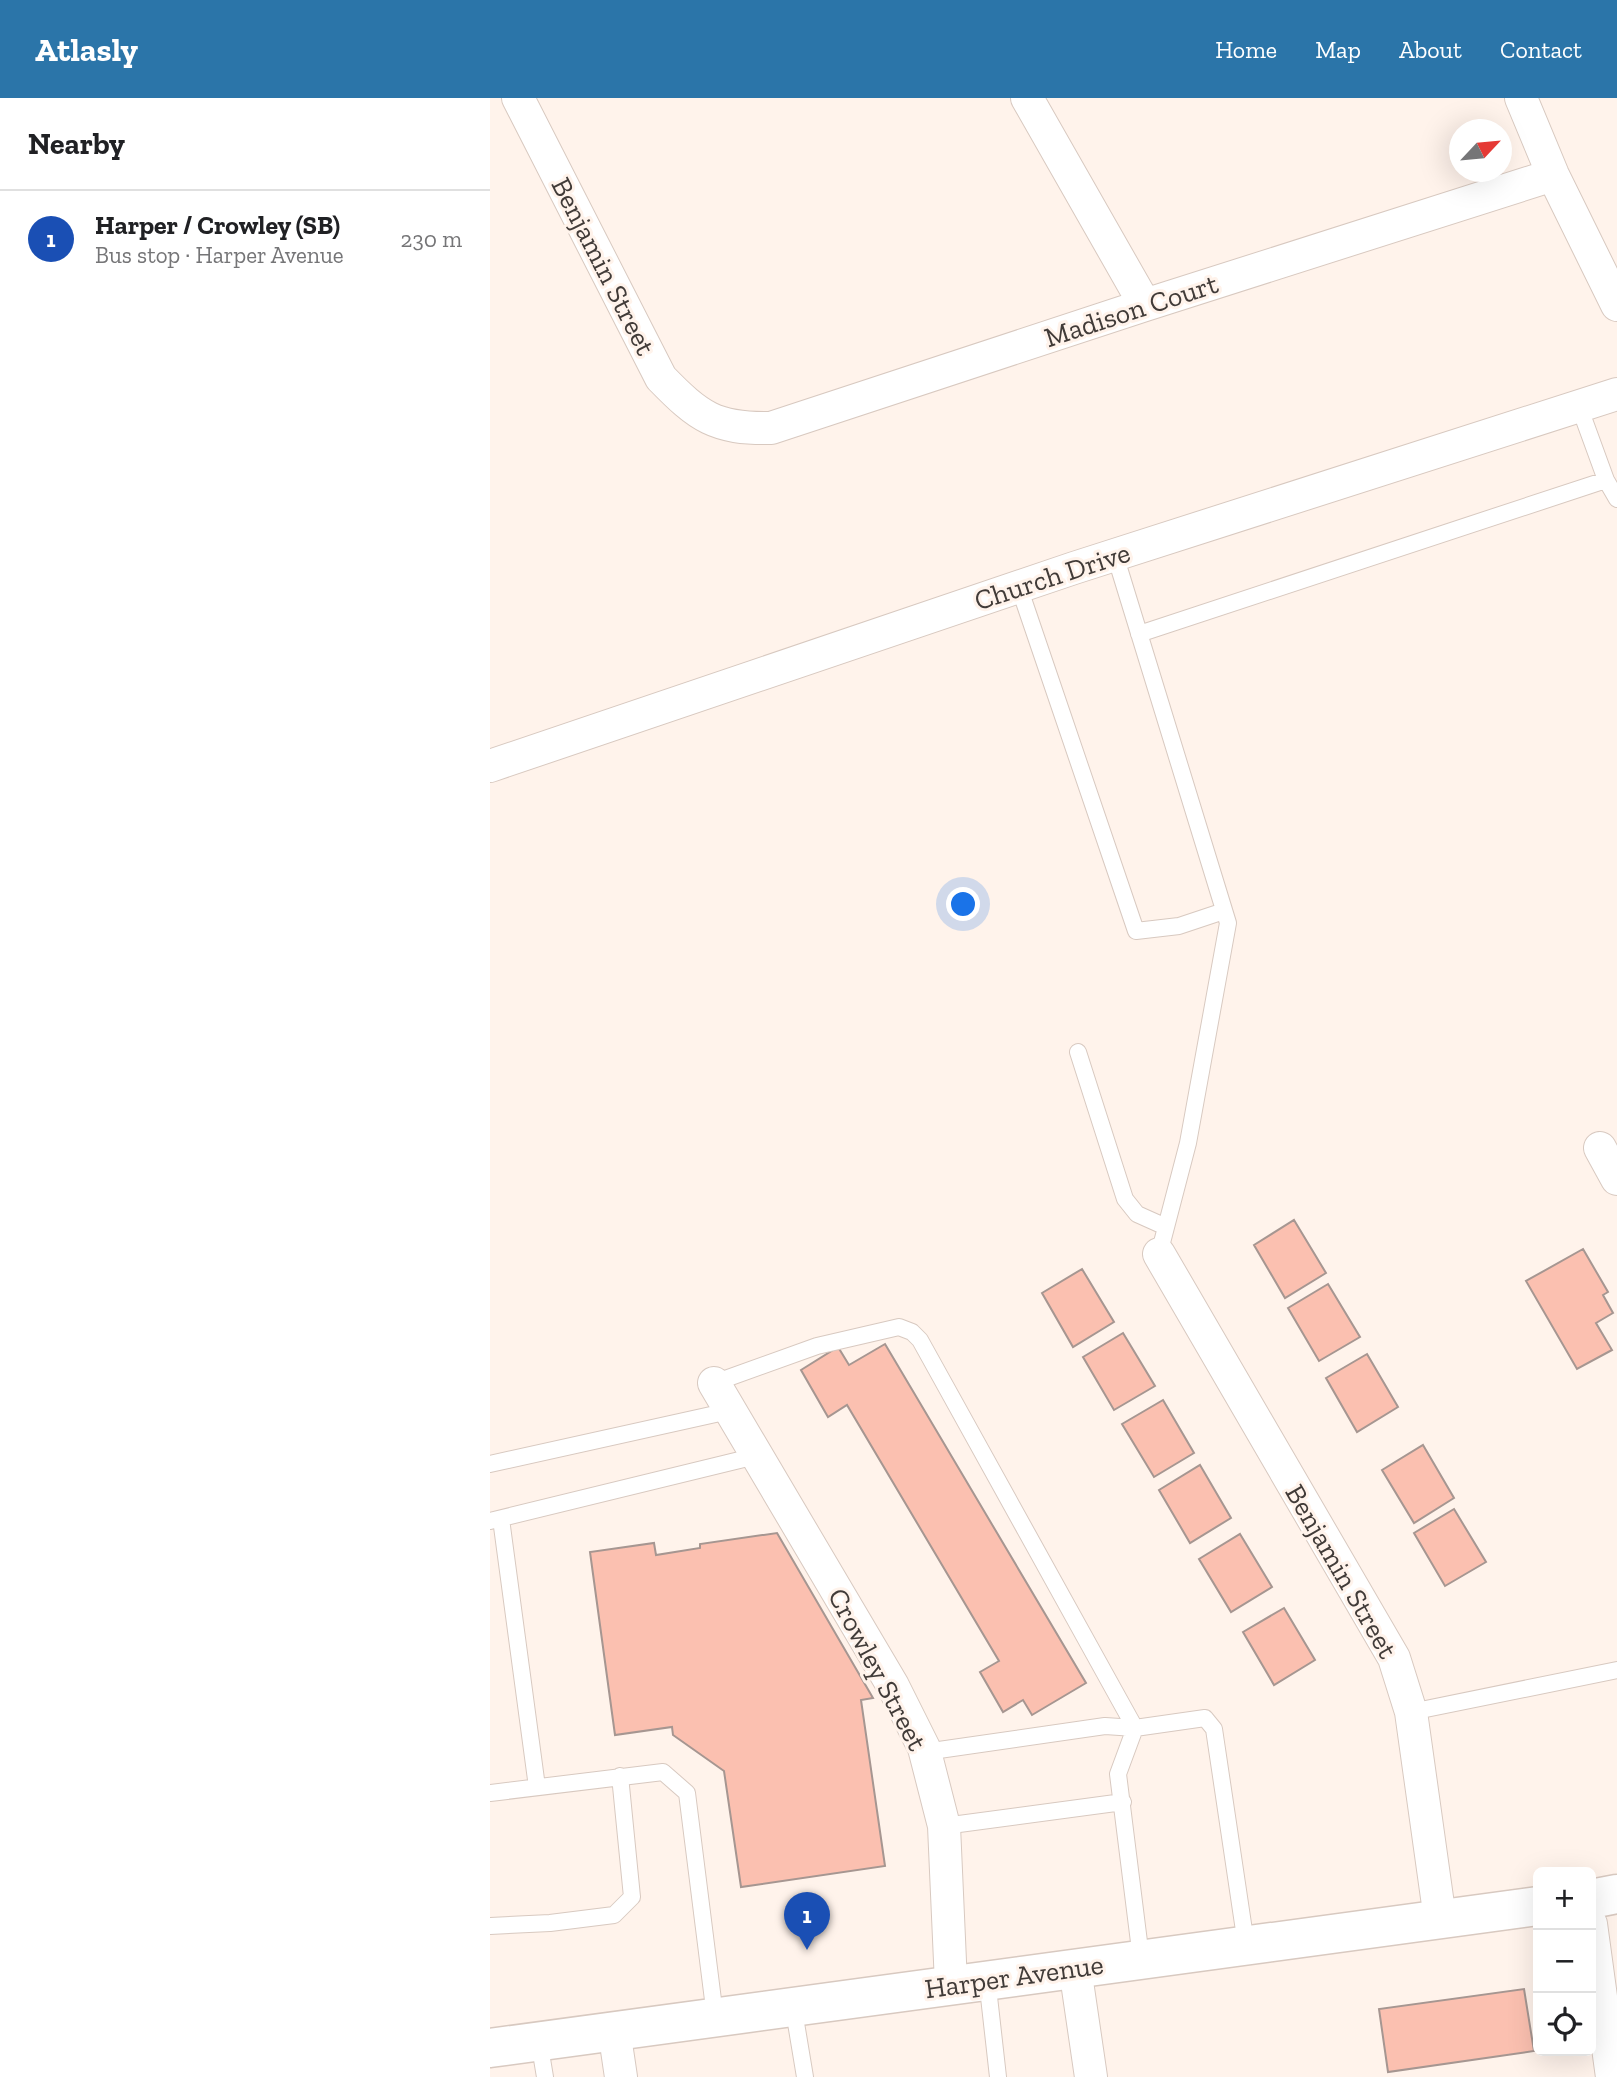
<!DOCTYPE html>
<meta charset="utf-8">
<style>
:root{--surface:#fff;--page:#f2f2f2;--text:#202124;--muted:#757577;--line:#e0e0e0;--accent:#2b75a9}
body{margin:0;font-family:"Zilla Slab",serif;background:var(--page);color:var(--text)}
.controls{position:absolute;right:21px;bottom:21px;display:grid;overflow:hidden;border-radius:10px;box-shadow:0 7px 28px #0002}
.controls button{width:63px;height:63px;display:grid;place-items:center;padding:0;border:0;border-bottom:2px solid var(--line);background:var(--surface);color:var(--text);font:35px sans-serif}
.compass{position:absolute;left:959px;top:21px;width:63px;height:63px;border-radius:50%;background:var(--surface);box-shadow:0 7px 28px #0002;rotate:64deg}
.you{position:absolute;left:474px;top:807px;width:24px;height:24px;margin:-18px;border:5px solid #fff;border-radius:50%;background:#1a73e8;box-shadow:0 0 0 10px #1a73e833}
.badge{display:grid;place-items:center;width:46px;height:46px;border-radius:50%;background:var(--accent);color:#fff;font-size:23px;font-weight:700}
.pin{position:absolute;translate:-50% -58px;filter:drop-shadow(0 2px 4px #0008)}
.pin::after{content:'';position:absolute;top:37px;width:24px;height:21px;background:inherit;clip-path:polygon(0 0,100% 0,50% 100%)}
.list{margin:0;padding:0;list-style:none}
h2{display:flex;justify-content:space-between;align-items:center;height:91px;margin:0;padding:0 28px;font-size:30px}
h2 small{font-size:23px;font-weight:400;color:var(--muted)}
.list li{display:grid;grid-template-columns:46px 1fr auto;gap:21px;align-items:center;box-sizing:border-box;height:98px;padding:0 28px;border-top:2px solid var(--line)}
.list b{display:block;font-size:26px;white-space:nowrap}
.list p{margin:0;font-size:23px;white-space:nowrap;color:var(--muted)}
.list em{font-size:23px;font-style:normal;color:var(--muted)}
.icon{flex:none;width:38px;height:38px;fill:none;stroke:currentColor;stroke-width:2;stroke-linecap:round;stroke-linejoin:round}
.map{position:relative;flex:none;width:1127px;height:1979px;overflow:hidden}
header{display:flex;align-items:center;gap:42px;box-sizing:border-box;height:98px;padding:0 35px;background:var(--accent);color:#fff}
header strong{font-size:33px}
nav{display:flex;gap:38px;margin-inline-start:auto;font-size:24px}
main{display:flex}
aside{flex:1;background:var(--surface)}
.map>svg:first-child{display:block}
.building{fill:#fbc0b0;stroke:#a69691;stroke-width:2}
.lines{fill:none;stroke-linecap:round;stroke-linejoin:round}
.service-casing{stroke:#d8c9c0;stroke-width:18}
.minor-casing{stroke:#d8c9c0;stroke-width:34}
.secondary-casing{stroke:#d8c9c0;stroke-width:41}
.service{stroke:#fff;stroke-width:16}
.minor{stroke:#fff;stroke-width:32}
.secondary{stroke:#fff;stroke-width:38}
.labels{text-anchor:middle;stroke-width:6;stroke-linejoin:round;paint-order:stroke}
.street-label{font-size:28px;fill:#413b38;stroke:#fff3eb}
</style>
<header>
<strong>Atlasly</strong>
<nav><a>Home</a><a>Map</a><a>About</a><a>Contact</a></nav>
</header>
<main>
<aside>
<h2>Nearby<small></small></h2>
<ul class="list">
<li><span class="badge" style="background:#1a4fb4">1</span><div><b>Harper / Crowley (SB)</b><p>Bus stop · Harper Avenue</p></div><em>230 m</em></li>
</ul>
</aside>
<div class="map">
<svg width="1127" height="1979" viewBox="0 0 1127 1979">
<rect width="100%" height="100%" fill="#fff3eb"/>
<path class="building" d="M 804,1122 L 836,1175 L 795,1200 L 764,1147 Z
M 1093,1151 L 1118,1194 L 1113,1197 L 1123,1215 L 1106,1225 L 1122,1252 L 1087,1271 L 1036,1183 Z
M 592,1171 L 624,1224 L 583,1249 L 552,1195 Z
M 838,1186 L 870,1239 L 829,1263 L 798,1210 Z
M 633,1235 L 665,1288 L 624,1312 L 593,1259 Z
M 395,1246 L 596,1585 L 542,1617 L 533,1602 L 513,1614 L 490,1574 L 509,1563 L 357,1307 L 338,1319 L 311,1272 L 348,1249 L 359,1267 Z
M 877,1256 L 908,1309 L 867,1334 L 836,1280 Z
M 673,1302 L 704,1355 L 664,1379 L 632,1326 Z
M 933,1347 L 964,1400 L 924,1425 L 892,1372 Z
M 710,1367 L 741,1420 L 700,1445 L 669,1392 Z
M 964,1411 L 996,1464 L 955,1488 L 924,1435 Z
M 287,1435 L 383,1600 L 371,1602 L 395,1768 L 251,1789 L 234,1673 L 183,1637 L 182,1629 L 125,1637 L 100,1454 L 164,1445 L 166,1457 L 210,1450 L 210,1446 Z
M 750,1436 L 782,1489 L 741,1514 L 709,1461 Z
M 794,1510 L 825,1562 L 784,1587 L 753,1534 Z
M 1034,1891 L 1044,1953 L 898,1974 L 889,1911 Z"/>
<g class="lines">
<defs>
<path id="service" d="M 1089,308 L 1116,382
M 625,457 L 738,825 L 698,1045 L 669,1156
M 529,489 L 646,833 L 689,828 L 734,813
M 649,536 L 1116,382 L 1127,401
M 588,954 L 635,1101 L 647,1116 L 676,1129
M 224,1285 L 327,1248 L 409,1229 L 422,1234 L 430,1242 L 645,1630
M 0,1366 L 239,1313
M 11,1421 L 47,1689
M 0,1423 L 266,1358
M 921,1614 L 1127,1572
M 435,1654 L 615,1628 L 645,1630
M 0,1695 L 173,1674 L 197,1695 L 225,1918
M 454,1728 L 633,1704
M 0,1828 L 60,1825 L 124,1817 L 142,1799 L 130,1678
M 651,1860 L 628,1676 L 645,1630 L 715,1620 L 724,1631 L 756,1846
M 497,1881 L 508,1979
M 303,1907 L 315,1979
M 49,1943 L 55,1979"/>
<path id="minor" d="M 28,0 L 171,280 C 209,319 225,331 281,330 L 655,207 L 1063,77
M 537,0 L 655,207
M 1031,0 L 1063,77 L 1127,207
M 0,668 L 584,470 L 1127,296
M 1110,1050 L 1127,1081
M 669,1156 L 904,1560 L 921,1614 L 950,1821
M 224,1285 L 403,1588 L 434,1650 L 454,1728 L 461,1886
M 1101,1826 L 1122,1979
M 585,1870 L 601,1979
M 124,1932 L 131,1979"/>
<path id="secondary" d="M 1101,1801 L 1127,1796
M 0,1950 L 1048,1808"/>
</defs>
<use href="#service" class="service-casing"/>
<use href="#minor" class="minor-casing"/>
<use href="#secondary" class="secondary-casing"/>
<use href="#service" class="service"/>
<use href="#minor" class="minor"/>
<use href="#secondary" class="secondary"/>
</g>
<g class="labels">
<g class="street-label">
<text transform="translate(114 168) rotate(63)" y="10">Benjamin Street</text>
<text transform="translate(641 212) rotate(-18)" y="10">Madison Court</text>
<text transform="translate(562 478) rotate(-18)" y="10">Church Drive</text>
<text transform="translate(852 1473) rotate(60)" y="10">Benjamin Street</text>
<text transform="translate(388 1571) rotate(62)" y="10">Crowley Street</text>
<text transform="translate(524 1878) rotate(-8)" y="10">Harper Avenue</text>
</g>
</g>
</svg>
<div class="controls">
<button>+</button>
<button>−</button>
<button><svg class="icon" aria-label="locate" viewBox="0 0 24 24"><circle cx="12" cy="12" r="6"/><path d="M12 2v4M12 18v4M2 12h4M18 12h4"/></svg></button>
</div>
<svg class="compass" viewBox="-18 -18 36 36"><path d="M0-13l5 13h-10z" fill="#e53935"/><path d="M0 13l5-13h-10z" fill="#757577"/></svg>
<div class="you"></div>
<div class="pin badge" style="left:317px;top:1852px;background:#1a4fb4">1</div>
</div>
</main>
